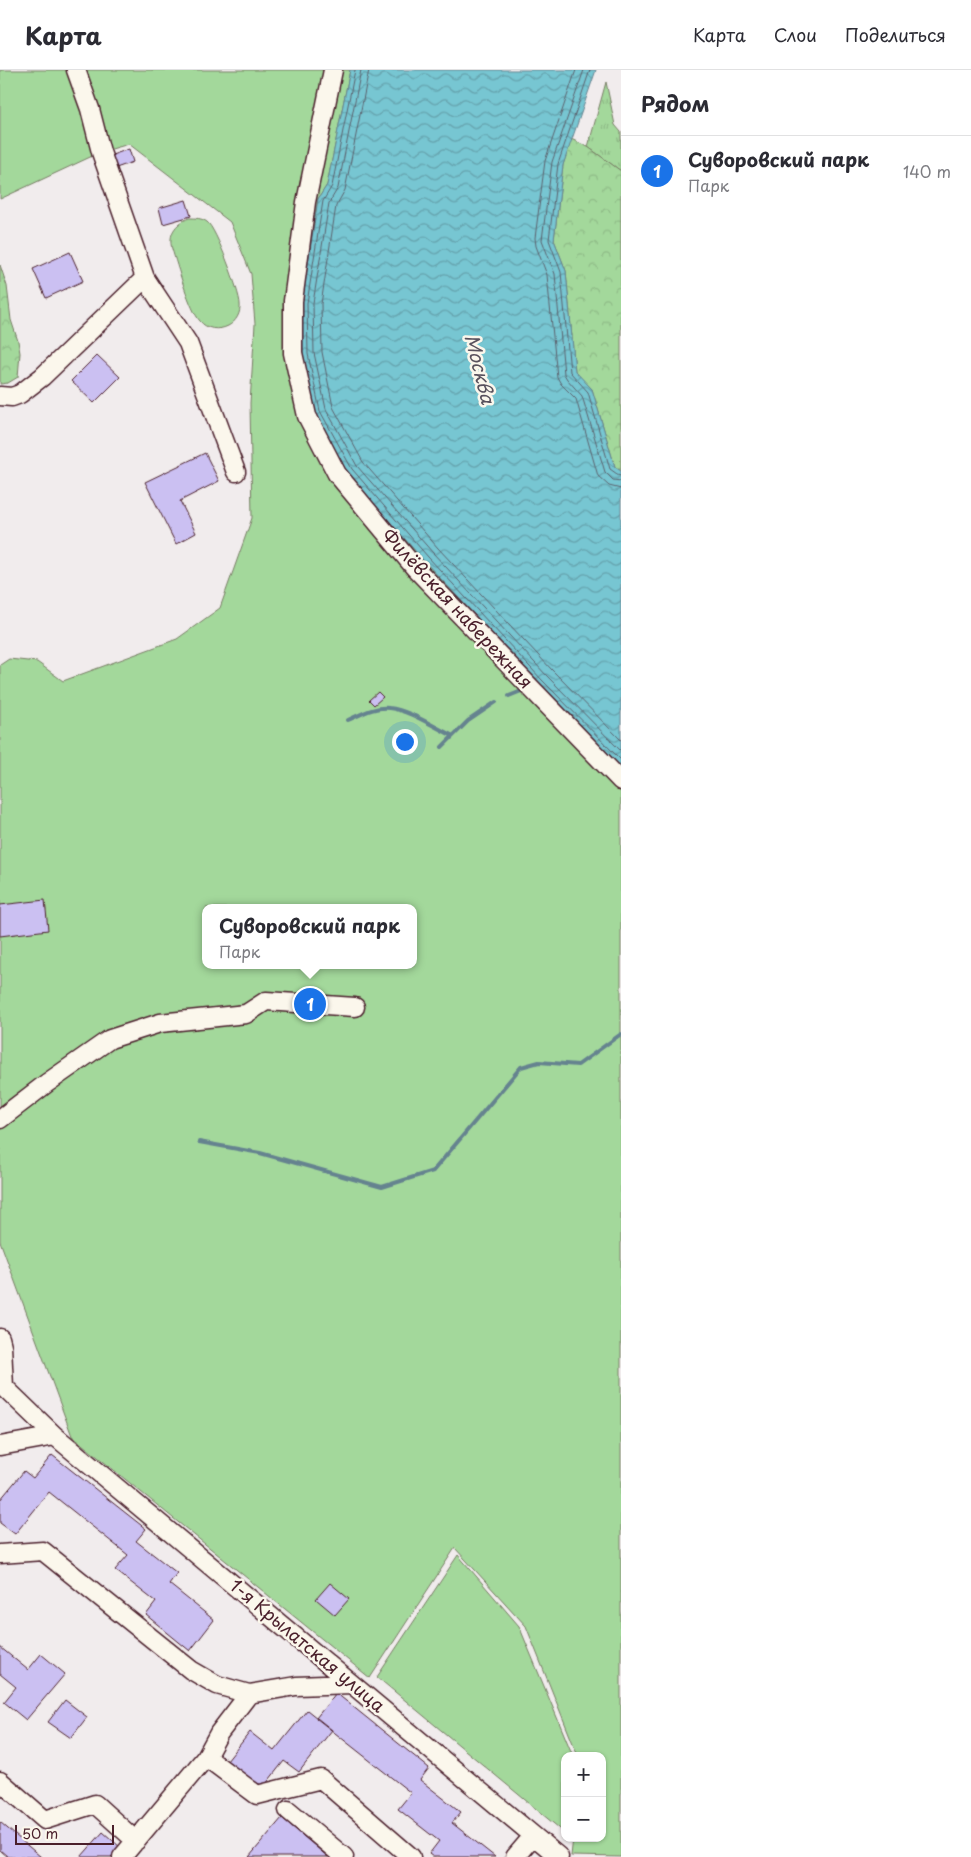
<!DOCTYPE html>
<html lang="ru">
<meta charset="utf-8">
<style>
:root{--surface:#fff;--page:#f2f2f3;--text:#2b2b33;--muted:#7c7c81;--line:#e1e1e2;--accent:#1a73e8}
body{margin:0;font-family:"Playpen Sans",sans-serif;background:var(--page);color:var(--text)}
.controls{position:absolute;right:15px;bottom:15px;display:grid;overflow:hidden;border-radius:10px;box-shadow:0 1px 4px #0004}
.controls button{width:45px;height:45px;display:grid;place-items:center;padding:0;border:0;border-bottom:1px solid var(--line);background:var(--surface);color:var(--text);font:25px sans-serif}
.scale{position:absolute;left:15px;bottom:12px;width:99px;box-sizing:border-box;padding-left:5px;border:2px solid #4a1f2b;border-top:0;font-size:14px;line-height:18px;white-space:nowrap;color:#4a1f2b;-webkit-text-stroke:4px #fbf7ec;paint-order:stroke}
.you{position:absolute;left:404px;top:671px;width:18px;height:18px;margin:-12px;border:4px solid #fff;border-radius:50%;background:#1a73e8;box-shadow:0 0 0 8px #1a73e833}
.badge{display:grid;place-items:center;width:32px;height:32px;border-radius:50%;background:var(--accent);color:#fff;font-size:16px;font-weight:700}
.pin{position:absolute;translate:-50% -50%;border:2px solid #fff;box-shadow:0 1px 5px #0006}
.popup{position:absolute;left:202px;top:834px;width:215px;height:65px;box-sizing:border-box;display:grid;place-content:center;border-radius:10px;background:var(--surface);filter:drop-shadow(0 1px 4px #0005);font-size:16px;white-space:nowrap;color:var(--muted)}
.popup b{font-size:19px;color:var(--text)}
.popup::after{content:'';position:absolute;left:50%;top:100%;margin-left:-10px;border:10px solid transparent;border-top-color:var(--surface)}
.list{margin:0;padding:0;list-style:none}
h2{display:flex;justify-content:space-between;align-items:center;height:65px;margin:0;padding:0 20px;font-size:21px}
h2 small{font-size:16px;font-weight:400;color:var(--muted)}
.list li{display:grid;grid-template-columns:32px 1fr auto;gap:15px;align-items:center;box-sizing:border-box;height:70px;padding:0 20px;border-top:1px solid var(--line)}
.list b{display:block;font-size:19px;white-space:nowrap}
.list p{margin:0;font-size:16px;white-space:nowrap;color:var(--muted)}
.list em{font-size:16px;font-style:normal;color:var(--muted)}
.map{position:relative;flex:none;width:621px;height:1787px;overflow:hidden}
header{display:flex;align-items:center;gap:30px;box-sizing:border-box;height:70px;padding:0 25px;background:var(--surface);border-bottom:1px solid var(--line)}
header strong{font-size:24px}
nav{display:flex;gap:28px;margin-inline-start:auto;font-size:18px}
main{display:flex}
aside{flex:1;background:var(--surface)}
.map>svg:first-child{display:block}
.grass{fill:url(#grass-tufts);stroke:#767c63}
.forest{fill:url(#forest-crowns);stroke:#767c63}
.park{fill:#a3d89b;stroke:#767c63;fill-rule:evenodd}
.water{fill:url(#water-waves);stroke:#65838f}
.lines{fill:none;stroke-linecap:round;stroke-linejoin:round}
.shore{stroke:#5c626e;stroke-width:1}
.stream{stroke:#65838f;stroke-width:4}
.building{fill:#cbc0f2;stroke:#4a1f2b}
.minor-casing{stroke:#4a1f2b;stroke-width:21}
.minor{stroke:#fbf7ec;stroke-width:18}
.labels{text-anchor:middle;stroke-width:5;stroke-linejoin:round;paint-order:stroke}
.street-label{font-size:18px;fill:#4a1f2b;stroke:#fbf7ec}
.water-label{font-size:19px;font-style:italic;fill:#58515d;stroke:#fbf7ec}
</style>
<header>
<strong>Карта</strong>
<nav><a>Карта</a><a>Слои</a><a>Поделиться</a></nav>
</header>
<main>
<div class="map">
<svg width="621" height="1787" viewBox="0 0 621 1787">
<defs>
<pattern id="grass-tufts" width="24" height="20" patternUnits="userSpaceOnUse" patternTransform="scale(1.25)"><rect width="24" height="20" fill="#a3d89b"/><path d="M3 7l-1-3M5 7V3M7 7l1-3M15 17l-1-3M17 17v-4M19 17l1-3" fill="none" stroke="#8eb986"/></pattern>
<pattern id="forest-crowns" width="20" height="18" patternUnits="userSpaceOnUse" patternTransform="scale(1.25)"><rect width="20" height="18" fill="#a3d89b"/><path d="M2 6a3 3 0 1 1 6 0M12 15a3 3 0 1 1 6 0" fill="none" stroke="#8eb986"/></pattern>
<pattern id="water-waves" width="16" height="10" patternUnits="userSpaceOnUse" patternTransform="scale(1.25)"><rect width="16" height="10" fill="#77c6d2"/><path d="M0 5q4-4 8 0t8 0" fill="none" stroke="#64a0ab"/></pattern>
</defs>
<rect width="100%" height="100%" fill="#f1eced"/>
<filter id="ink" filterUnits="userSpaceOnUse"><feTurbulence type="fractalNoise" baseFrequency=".02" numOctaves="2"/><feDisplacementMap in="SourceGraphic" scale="10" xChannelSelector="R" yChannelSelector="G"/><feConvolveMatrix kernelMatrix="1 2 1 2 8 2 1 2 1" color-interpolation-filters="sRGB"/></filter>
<g filter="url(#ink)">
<path class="grass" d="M 606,12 L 615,55 L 621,62 L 621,101 L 588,77 Z"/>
<path class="forest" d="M 571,69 L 588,77 L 621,101 L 621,401 L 615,397 L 592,319 L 575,302 L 566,201 L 554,170 L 563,95 Z
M 0,195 L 7,216 L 11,250 L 18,271 L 20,283 L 18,307 L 8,313 L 0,314 Z"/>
<path class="park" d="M 0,0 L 350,0 L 327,115 L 318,129 L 302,233 L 315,343 L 347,402 L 539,613 L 621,697 L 621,1787 L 571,1786 L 573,1768 L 602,1768 L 602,1686 L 578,1686 L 526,1556 L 455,1478 L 370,1608 L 72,1366 L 0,1171 L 0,595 L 9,589 L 37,592 L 63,611 L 177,569 L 220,538 L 252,448 L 250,333 L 255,254 L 251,204 L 230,152 L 129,74 L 101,82 L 0,129 ZM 206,838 L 414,838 L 414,895 L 206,895 Z
M 189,148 C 195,148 202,148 207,152 C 216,158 240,223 240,234 C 241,243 236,252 228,256 C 218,261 206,259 200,251 C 190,240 177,195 172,179 C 168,164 175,154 189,148 Z
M 458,1485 L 519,1556 L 573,1686 L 565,1686 L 565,1763 L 377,1607 Z"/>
<path class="water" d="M 350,0 L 596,0 L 563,95 L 554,170 L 566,201 L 575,301 L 592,319 L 615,397 L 621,401 L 621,697 L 539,613 L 424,491 L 347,402 L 315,343 L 303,284 L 302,233 L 318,129 L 327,115 Z"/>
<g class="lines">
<path class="shore" d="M 355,0 L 332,116 L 323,131 L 307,233 L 308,284 L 320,341 L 352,399 L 428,487 L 542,610 L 621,690
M 361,0 L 338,118 L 329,133 L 313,233 L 314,283 L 326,339 L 357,396 L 433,483 L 547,606 L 621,681
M 369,0 L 345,120 L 336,136 L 321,234 L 322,282 L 333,337 L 363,392 L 438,478 L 552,600 L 621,670
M 576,0 L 545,91 L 535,168 L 536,176 L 547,205 L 557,307 L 561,314 L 576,329 L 598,406 L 609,416 L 621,419
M 584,0 L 552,92 L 542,170 L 555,204 L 564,304 L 567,309 L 582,326 L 605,402 L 613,410 L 621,411
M 590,0 L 558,94 L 549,170 L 561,202 L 570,302 L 588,322 L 610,399 L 617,404 L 621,405"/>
<path class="stream" d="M 509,626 L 524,620
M 348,650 C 360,645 375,636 389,638 C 409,640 434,657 453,666
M 442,677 L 468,651 L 496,632
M 199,1072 L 260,1083 L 382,1117 L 433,1101 L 521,997 L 539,992 L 578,995 L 621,964"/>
</g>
<path class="building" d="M 129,79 L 133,92 L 116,98 L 112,85 Z
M 186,130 L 191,146 L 163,154 L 159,138 Z
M 70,182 L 83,211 L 46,228 L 33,199 Z
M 97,285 L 120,307 L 94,333 L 71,311 Z
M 205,383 L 219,411 L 180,431 L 196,463 L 176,474 L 145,412 Z
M 378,622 L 383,627 L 374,635 L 369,630 Z
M 45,830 L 48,860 L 0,866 L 0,835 Z
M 52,1385 L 146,1459 L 136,1471 L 177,1503 L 169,1514 L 214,1550 L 190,1581 L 146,1545 L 156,1532 L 115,1500 L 128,1485 L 49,1422 L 15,1464 L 0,1453 L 0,1430 L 24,1401 L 33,1408 Z
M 330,1513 L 349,1529 L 335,1545 L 316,1529 Z
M 0,1577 L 28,1600 L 41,1584 L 65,1604 L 26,1650 L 4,1632 L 16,1617 L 0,1604 Z
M 336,1623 L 429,1698 L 420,1710 L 461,1742 L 452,1753 L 495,1787 L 433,1787 L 429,1784 L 439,1771 L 398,1739 L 411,1723 L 316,1648 Z
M 65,1630 L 87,1647 L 71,1668 L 48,1652 Z
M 307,1640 L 332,1660 L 299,1702 L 284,1691 L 262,1719 L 227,1691 L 250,1662 L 274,1681 Z
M 282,1748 L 328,1787 L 249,1787 Z
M 0,1752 L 15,1765 L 41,1787 L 8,1787 L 0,1780 Z
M 103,1762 L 120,1777 L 111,1787 L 81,1787 Z"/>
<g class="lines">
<defs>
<path id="minor" d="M 76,0 L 90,39 L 101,82 L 145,208 L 188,273 L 236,402
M 333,0 L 306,132 L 293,231 L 293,283 L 307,346 L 337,404 L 415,498 L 621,711
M 0,326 L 12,327 L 20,324 L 42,307 L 145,208
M 0,1049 L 47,1013 L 110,969 L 160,953 L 246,944 L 266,931 L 355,937
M 0,1268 L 2,1276 L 4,1317
M 0,1313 L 55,1366 L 559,1787
M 0,1376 L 55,1366
M 0,1484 L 43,1481 L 191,1600 L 217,1615 L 249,1624
M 206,1687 L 257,1725 L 321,1709 L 411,1787
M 0,1711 L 45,1750 L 95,1734 L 136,1771
M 288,1740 L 344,1787
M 122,1787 L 206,1687 L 219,1663 L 249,1624 L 296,1616 L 352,1614
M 515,1787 L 533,1766"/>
</defs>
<use href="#minor" class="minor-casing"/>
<use href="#minor" class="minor"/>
</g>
</g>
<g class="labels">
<g class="street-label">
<text transform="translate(457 539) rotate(47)" y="6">Филёвская набережная</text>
<text transform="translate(307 1576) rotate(40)" y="6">1-я Крылатская улица</text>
</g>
<g class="water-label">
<text transform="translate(480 299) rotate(76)" y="7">Москва</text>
</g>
</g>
</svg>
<div class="controls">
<button>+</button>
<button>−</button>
</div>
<div class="scale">50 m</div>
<div class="you"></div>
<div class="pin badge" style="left:310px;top:934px">1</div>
<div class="popup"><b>Суворовский парк</b>Парк</div>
</div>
<aside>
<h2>Рядом<small></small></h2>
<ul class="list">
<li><span class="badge">1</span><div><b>Суворовский парк</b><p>Парк</p></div><em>140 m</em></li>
</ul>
</aside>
</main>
